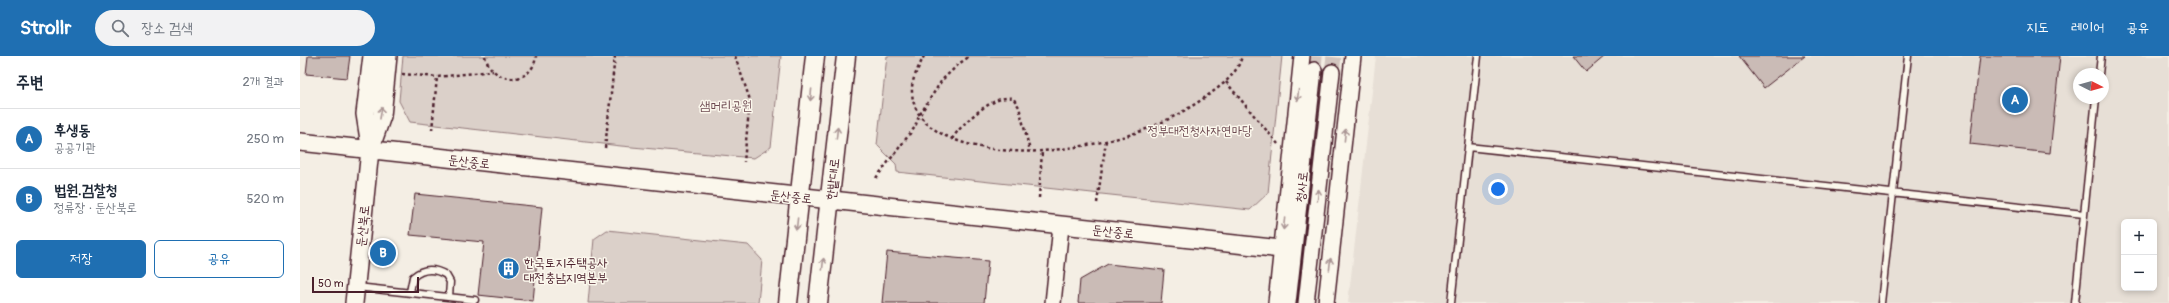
<!DOCTYPE html>
<html lang="ko">
<meta charset="utf-8">
<style>
:root{--surface:#fff;--page:#f2f2f3;--text:#1f2937;--muted:#747a83;--line:#e0e1e3;--accent:#1f6fb2}
body{margin:0;font-family:Pangolin,"Poor Story",sans-serif;background:var(--page);color:var(--text)}
.controls{position:absolute;right:12px;bottom:12px;display:grid;overflow:hidden;border-radius:6px;box-shadow:0 2px 6px #0003}
.controls button{width:36px;height:36px;display:grid;place-items:center;padding:0;border:0;border-bottom:1px solid var(--line);background:var(--surface);color:var(--text);font:20px sans-serif}
.compass{position:absolute;left:1773px;top:12px;width:36px;height:36px;border-radius:50%;background:var(--surface);box-shadow:0 2px 6px #0003;rotate:96deg}
.scale{position:absolute;left:12px;bottom:10px;width:107px;box-sizing:border-box;padding-left:4px;border:2px solid #4a1f2b;border-top:0;font-size:11px;line-height:14px;white-space:nowrap;color:#4a1f2b;-webkit-text-stroke:3px #fbf7ec;paint-order:stroke}
.you{position:absolute;left:1198px;top:133px;width:14px;height:14px;margin:-10px;border:3px solid #fff;border-radius:50%;background:#1a73e8;box-shadow:0 0 0 6px #1a73e833}
.badge{display:grid;place-items:center;width:26px;height:26px;border-radius:50%;background:var(--accent);color:#fff;font-size:13px;font-weight:700}
.pin{position:absolute;translate:-50% -50%;border:2px solid #fff;box-shadow:0 1px 4px #0006}
.list{margin:0;padding:0;list-style:none}
h2{display:flex;justify-content:space-between;align-items:center;height:52px;margin:0;padding:0 16px;font-size:17px}
h2 small{font-size:13px;font-weight:400;color:var(--muted)}
.list li{display:grid;grid-template-columns:26px 1fr auto;gap:12px;align-items:center;box-sizing:border-box;height:60px;padding:0 16px;border-top:1px solid var(--line)}
.list b{display:block;font-size:15px;white-space:nowrap}
.list p{margin:0;font-size:13px;white-space:nowrap;color:var(--muted)}
.list em{font-size:13px;font-style:normal;color:var(--muted)}
.actions{display:flex;gap:8px;padding:12px 16px}
.actions a{flex:1;padding:9px 0;border:1px solid var(--accent);border-radius:6px;text-align:center;font-size:14px;color:var(--accent)}
.actions .main{background:var(--accent);color:#fff}
.icon{flex:none;width:22px;height:22px;fill:none;stroke:currentColor;stroke-width:2;stroke-linecap:round;stroke-linejoin:round}
.map{position:relative;flex:none;width:1869px;height:247px;overflow:hidden}
header{display:flex;align-items:center;gap:24px;box-sizing:border-box;height:56px;padding:0 20px;background:var(--accent);color:#fff}
header strong{font-size:19px}
nav{display:flex;gap:22px;margin-inline-start:auto;font-size:14px}
.search{width:280px;height:36px;background:var(--page);display:flex;align-items:center;gap:10px;box-sizing:border-box;padding:0 14px;border-radius:22px;color:var(--muted);font-size:15px}
main{display:flex}
aside{flex:1;background:var(--surface)}
.map>svg:first-child{display:block}
.built{fill:#e7dfd6;fill-rule:evenodd}
.green{fill:#dbd0c9;stroke:#92787a}
.building{fill:#cabbb6;stroke:#4a1f2b}
.lines{fill:none;stroke-linecap:round;stroke-linejoin:round}
.tertiary-tunnel{stroke:#d2c5bf;stroke-width:15;stroke-dasharray:15 8;stroke-linecap:butt}
.service-casing{stroke:#4a1f2b;stroke-width:9}
.tertiary-casing{stroke:#4a1f2b;stroke-width:18}
.secondary-casing{stroke:#4a1f2b;stroke-width:20}
.primary-casing{stroke:#4a1f2b;stroke-width:21}
.path{stroke:#4a1f2b;stroke-width:2.5;stroke-dasharray:3 3;stroke-linecap:butt}
.service{stroke:#fbf7ec;stroke-width:6}
.tertiary{stroke:#fbf7ec;stroke-width:15}
.secondary{stroke:#fbf7ec;stroke-width:17}
.primary{stroke:#fbf7ec;stroke-width:18}
.oneway{stroke:#ab9695}
.labels{text-anchor:middle;stroke-width:3;stroke-linejoin:round;paint-order:stroke}
.park-label{font-size:13px;fill:#6e4b52;stroke:#fbf7ec}
.street-label{font-size:13px;fill:#4a1f2b;stroke:#fbf7ec}
.poi-label{font-size:13px;fill:#4a1f2b;stroke:#fbf7ec;text-anchor:start}
</style>
<header>
<strong>Strollr</strong>
<div class="search"><svg class="icon" aria-label="search" viewBox="0 0 24 24"><circle cx="10" cy="10" r="6"/><path d="M15 15l6 6"/></svg>장소 검색</div>
<nav><a>지도</a><a>레이어</a><a>공유</a></nav>
</header>
<main>
<aside>
<h2>주변<small>2개 결과</small></h2>
<ul class="list">
<li><span class="badge">A</span><div><b>후생동</b><p>공공기관</p></div><em>250 m</em></li>
<li><span class="badge">B</span><div><b>법원.검찰청</b><p>정류장 · 둔산북로</p></div><em>520 m</em></li>
</ul>
<div class="actions"><a class="main">저장</a><a>공유</a></div>
</aside>
<div class="map">
<svg width="1869" height="247" viewBox="0 0 1869 247">
<rect width="100%" height="100%" fill="#f4eee4"/>
<filter id="ink" filterUnits="userSpaceOnUse"><feTurbulence type="fractalNoise" baseFrequency=".025" numOctaves="2"/><feDisplacementMap in="SourceGraphic" scale="8" xChannelSelector="R" yChannelSelector="G"/><feConvolveMatrix kernelMatrix="1 2 1 2 8 2 1 2 1" color-interpolation-filters="sRGB"/></filter>
<g filter="url(#ink)">
<path class="built" d="M 1076,0 L 1869,0 L 1869,247 L 1048,247 ZM 1779,18 L 1803,18 L 1803,42 L 1779,42 ZM 1824,166 L 1854,166 L 1854,232 L 1824,232 Z"/>
<path class="green" d="M 103,0 L 481,0 L 471,91 L 454,102 L 321,90 L 110,66 L 99,45 Z
M 587,0 L 982,0 L 968,137 L 950,154 L 597,116 L 596,108 L 577,89 Z
M 307,174 L 448,189 L 462,204 L 458,247 L 288,247 L 294,183 Z"/>
<path class="building" d="M 8,0 L 50,0 L 47,22 L 6,18 Z
M 1273,0 L 1305,0 L 1286,16 Z
M 1439,0 L 1505,0 L 1464,32 Z
M 1680,0 L 1760,0 L 1750,97 L 1670,88 Z
M 115,138 L 242,151 L 233,245 L 178,239 L 184,186 L 110,179 Z
M 587,196 L 688,205 L 684,247 L 582,247 Z
M 808,208 L 864,214 L 861,247 L 778,247 L 780,224 Z"/>
<g class="lines">
<path class="tertiary-tunnel" d="M 1014,14 L 1015,0
M 1032,16 L 1034,0"/>
<defs>
<path id="service" d="M 1799,18 L 1801,0
M 1168,91 L 1784,158
M 57,231 L 175,244
M 110,236 L 113,221 C 123,212 134,212 146,219 L 150,226 L 149,241
M 1151,247 L 1178,0
M 1581,247 L 1608,0
M 1775,247 L 1796,42"/>
<path id="tertiary" d="M 753,247 L 761,170
M 976,247 L 1002,0
M 988,247 L 1014,14
M 1006,247 L 1032,16
M 1026,247 L 1053,0"/>
<path id="secondary" d="M 0,86 L 981,193
M 70,90 L 65,58 L 72,0
M 54,247 L 70,94 L 82,60 L 88,0"/>
<path id="primary" d="M 488,247 L 515,0
M 518,247 L 546,0"/>
</defs>
<use href="#service" class="service-casing"/>
<use href="#tertiary" class="tertiary-casing"/>
<use href="#secondary" class="secondary-casing"/>
<use href="#primary" class="primary-casing"/>
<path class="path" d="M 185,0 C 192,29 233,30 236,0
M 435,0 L 450,44 L 444,106
M 624,0 C 620,9 613,20 612,31 C 609,89 701,98 743,95 C 764,93 786,90 806,85 C 843,77 876,62 907,40 C 922,29 937,19 942,0
M 102,18 L 137,21 L 193,15
M 926,26 L 978,88
M 132,74 L 137,21
M 652,83 C 662,67 694,38 713,42 L 719,51 L 730,95
M 305,92 L 315,0
M 576,122 L 615,71 L 619,60 L 642,24 L 660,7 L 670,0
M 739,142 L 742,95
M 797,147 L 806,85"/>
<use href="#service" class="service"/>
<use href="#tertiary" class="tertiary"/>
<use href="#secondary" class="secondary"/>
<use href="#primary" class="primary"/>
</g>
<defs><path id="oneway-shaft" d="M-6 0H5M1.5-3L5.5 0L1.5 3" fill="none" stroke-width="1.6" stroke-linecap="round" stroke-linejoin="round"/></defs>
<g class="oneway">
<use href="#oneway-shaft" transform="translate(511 39) rotate(96)"/>
<use href="#oneway-shaft" transform="translate(998 39) rotate(96)"/>
<use href="#oneway-shaft" transform="translate(81 57) rotate(-80)"/>
<use href="#oneway-shaft" transform="translate(537 77) rotate(-84)"/>
<use href="#oneway-shaft" transform="translate(1045 79) rotate(-84)"/>
<use href="#oneway-shaft" transform="translate(1018 139) rotate(-84)"/>
<use href="#oneway-shaft" transform="translate(497 168) rotate(96)"/>
<use href="#oneway-shaft" transform="translate(984 168) rotate(96)"/>
<use href="#oneway-shaft" transform="translate(523 208) rotate(-84)"/>
<use href="#oneway-shaft" transform="translate(1030 208) rotate(-84)"/>
</g>
</g>
<defs>
<symbol id="building-disc" viewBox="-11 -11 22 22"><circle r="9.5" fill="#1f6fb2" stroke="#fbf7ec"/><path d="M-4-6H4V6H1V3H-1V6H-4ZM-2.5-4.3h1.7v1.8h-1.7ZM.8-4.3h1.7v1.8H.8ZM-2.5-1h1.7V.8h-1.7ZM.8-1h1.7V.8H.8Z" fill="#fff"/></symbol>
</defs>
<g fill-rule="evenodd">
<use href="#building-disc" x="196" y="200" width="25" height="25"/>
</g>
<g class="labels">
<g class="park-label">
<text x="426" y="54">샘머리공원</text>
<text x="900" y="79">정부대전청사자연마당</text>
</g>
<g class="street-label">
<text transform="translate(169 105) rotate(6)" y="5">둔산중로</text>
<text transform="translate(532 123) rotate(-84)" y="5">한밭대로</text>
<text transform="translate(1001 131) rotate(-84)" y="5">청사로</text>
<text transform="translate(491 140) rotate(6)" y="5">둔산중로</text>
<text transform="translate(62 170) rotate(-84)" y="5">둔산북로</text>
<text transform="translate(813 175) rotate(6)" y="5">둔산중로</text>
</g>
<g class="poi-label">
<text x="224" y="211">한국토지주택공사<tspan x="224" dy="15">대전충남지역본부</tspan></text>
</g>
</g>
</svg>
<div class="controls">
<button>+</button>
<button>−</button>
</div>
<svg class="compass" viewBox="-18 -18 36 36"><path d="M0-13l5 13h-10z" fill="#e53935"/><path d="M0 13l5-13h-10z" fill="#747a83"/></svg>
<div class="scale">50 m</div>
<div class="you"></div>
<div class="pin badge" style="left:1715px;top:44px">A</div>
<div class="pin badge" style="left:83px;top:197px">B</div>
</div>
</main>
